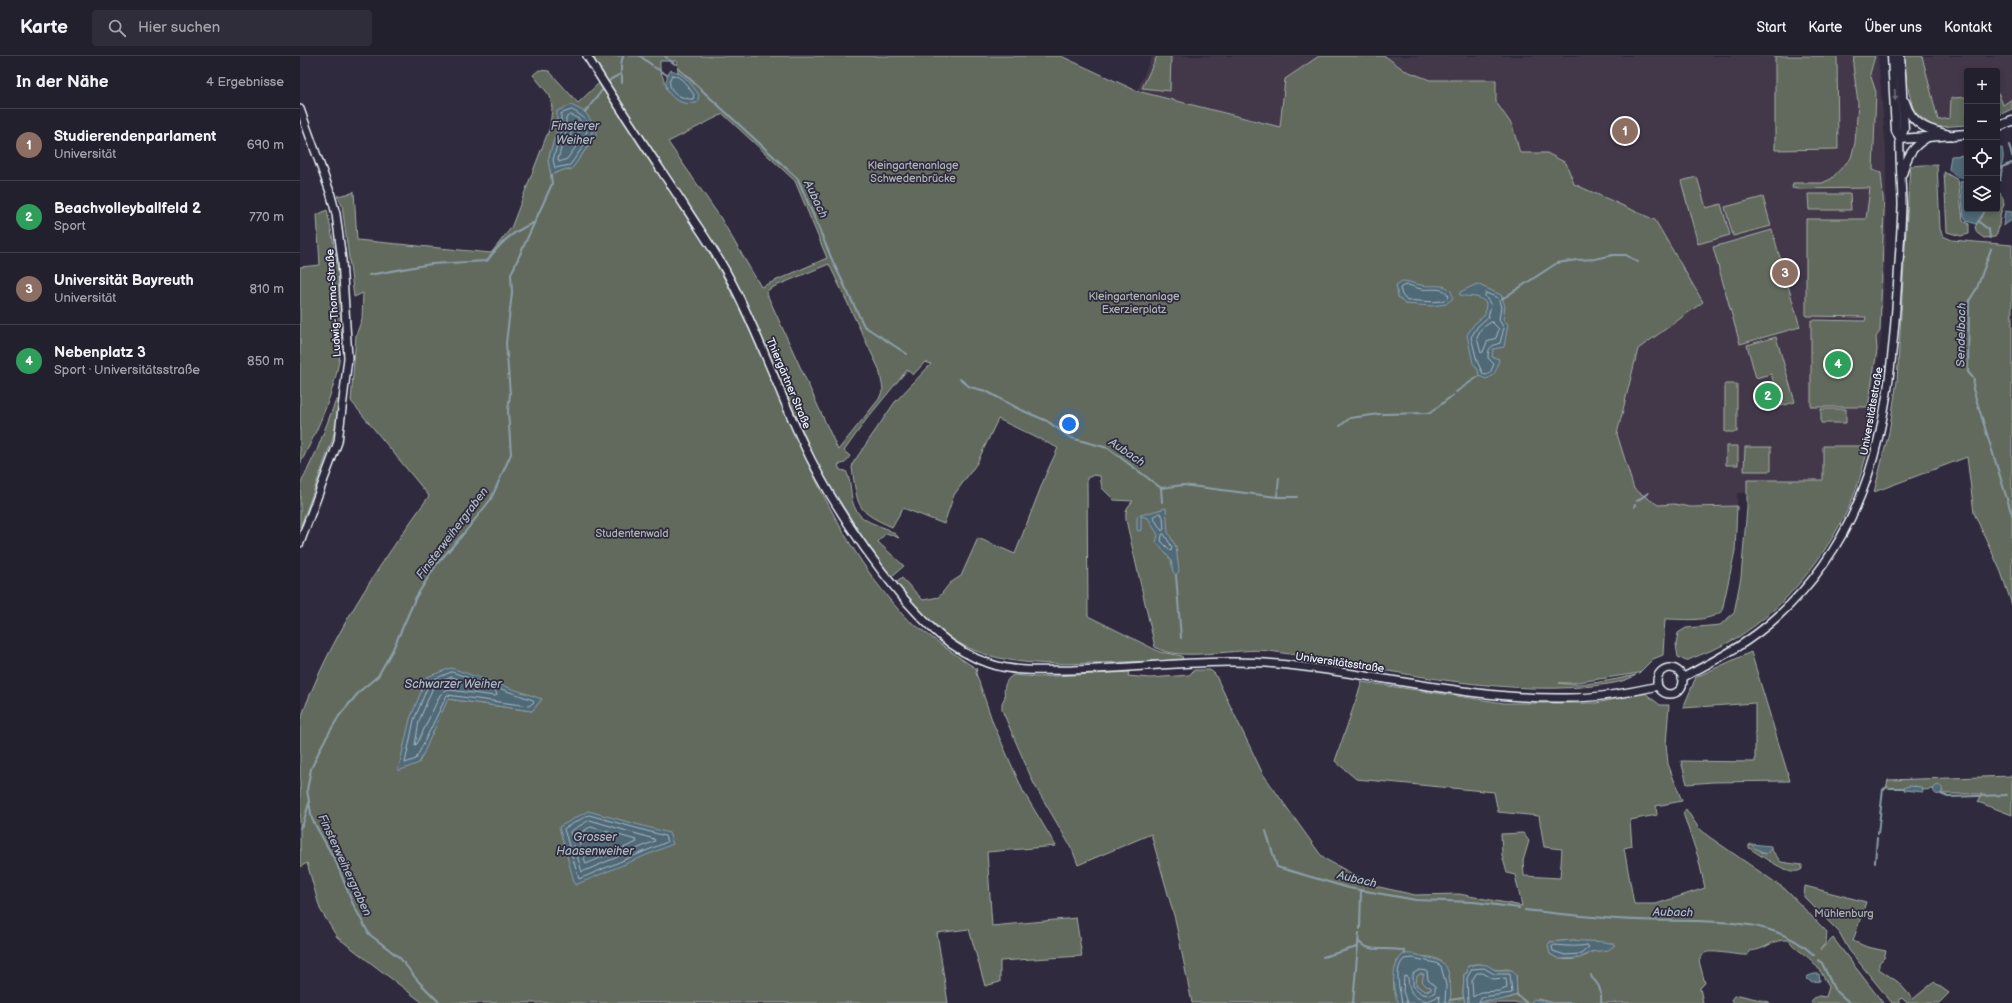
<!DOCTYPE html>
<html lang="de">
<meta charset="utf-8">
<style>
:root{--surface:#23202e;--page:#2f2d3a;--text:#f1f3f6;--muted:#a3a3aa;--line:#403e4a;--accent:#ffd166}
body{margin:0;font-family:"Balsamiq Sans",sans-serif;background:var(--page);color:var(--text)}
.controls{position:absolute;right:12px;top:12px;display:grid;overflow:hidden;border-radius:4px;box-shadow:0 2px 6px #0003}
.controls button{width:36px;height:36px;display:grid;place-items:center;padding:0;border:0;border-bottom:1px solid var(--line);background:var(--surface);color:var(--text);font:20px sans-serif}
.you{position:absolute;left:769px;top:368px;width:14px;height:14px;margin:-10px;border:3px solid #fff;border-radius:50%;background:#1a73e8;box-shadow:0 0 0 6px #1a73e833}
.badge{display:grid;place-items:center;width:26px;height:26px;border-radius:50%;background:var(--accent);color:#fff;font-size:13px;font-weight:700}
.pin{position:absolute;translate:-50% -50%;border:2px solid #fff;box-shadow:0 1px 4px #0006}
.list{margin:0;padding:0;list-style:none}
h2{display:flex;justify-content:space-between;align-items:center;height:52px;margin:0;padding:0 16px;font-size:17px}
h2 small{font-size:13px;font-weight:400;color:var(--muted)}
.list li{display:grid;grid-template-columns:26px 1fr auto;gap:12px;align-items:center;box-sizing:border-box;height:72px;padding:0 16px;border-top:1px solid var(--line)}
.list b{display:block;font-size:15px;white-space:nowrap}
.list p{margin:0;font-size:13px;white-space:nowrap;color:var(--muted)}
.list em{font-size:13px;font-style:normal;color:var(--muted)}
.icon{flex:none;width:22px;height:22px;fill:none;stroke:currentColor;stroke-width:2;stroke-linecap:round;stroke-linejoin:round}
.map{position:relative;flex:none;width:1712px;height:947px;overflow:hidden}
header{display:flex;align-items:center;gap:24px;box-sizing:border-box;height:56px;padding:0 20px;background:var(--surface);border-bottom:1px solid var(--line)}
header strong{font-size:19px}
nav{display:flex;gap:22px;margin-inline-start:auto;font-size:14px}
.search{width:280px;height:36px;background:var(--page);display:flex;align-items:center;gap:10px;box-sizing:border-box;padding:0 14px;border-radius:4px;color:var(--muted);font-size:15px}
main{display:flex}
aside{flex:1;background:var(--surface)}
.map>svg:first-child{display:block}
.built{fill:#423848}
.green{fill:#626a5d;stroke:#a5aeaa;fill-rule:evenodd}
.water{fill:#506977;stroke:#8d9fab;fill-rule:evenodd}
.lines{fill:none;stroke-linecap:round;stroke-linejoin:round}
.shore{stroke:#abbbc4;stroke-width:1}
.stream{stroke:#8d9fab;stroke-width:2}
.secondary-casing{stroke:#e8f1f8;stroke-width:10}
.primary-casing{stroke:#e8f1f8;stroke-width:11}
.secondary{stroke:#2f2a3d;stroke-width:7}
.primary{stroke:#2f2a3d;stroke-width:8}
.oneway{fill:#70707e}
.labels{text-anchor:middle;stroke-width:3.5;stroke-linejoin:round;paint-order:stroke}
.park-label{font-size:11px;fill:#acb4b2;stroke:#2f2a3d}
.street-label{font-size:11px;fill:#e8f1f8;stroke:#2f2a3d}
.water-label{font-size:12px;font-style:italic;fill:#abbbc4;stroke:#2f2a3d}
</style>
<header>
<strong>Karte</strong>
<div class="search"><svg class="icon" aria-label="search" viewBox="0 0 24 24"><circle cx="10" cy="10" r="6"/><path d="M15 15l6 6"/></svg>Hier suchen</div>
<nav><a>Start</a><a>Karte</a><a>Über uns</a><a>Kontakt</a></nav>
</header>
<main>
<aside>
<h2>In der Nähe<small>4 Ergebnisse</small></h2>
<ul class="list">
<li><span class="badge" style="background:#8d6e63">1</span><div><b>Studierendenparlament</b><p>Universität</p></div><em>690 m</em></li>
<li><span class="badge" style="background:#2e9e5b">2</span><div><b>Beachvolleyballfeld 2</b><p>Sport</p></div><em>770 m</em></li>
<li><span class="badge" style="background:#8d6e63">3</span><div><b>Universität Bayreuth</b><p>Universität</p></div><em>810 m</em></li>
<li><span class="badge" style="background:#2e9e5b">4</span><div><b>Nebenplatz 3</b><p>Sport · Universitätsstraße</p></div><em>850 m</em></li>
</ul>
</aside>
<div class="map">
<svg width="1712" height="947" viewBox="0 0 1712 947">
<rect width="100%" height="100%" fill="#2f2a3d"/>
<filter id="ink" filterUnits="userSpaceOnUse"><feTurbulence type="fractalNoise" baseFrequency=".025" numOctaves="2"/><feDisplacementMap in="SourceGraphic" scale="8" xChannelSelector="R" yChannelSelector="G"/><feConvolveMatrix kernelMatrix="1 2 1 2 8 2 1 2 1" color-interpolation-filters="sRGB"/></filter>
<g filter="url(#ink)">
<path class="built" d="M 852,0 L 1019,0 L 985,23 L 980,71 L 837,35 Z
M 1085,0 L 1578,0 L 1586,93 L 1586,188 L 1581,284 L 1562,400 L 1553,436 L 1437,437 L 1437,450 L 1390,451 L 1374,448 L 1358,449 L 1334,433 L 1317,378 L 1338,293 L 1403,246 L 1355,164 L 1274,128 L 1266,107 L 1247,97 L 1220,97 L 1212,69 L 1196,46 L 1196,24 L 1130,24 L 1104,14 Z
M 1622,0 L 1712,0 L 1712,43 L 1703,49 L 1699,38 L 1697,38 L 1697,15 L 1667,15 L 1667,41 L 1651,42 L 1650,62 L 1638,64 Z"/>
<path class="green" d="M 290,0 L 761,0 L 837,35 L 980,71 L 985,23 L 1019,0 L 1085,0 L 1104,14 L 1130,24 L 1196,24 L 1196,46 L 1212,69 L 1220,97 L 1247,97 L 1266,107 L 1274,128 L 1355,164 L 1403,246 L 1338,293 L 1317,378 L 1334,433 L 1358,449 L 1374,448 L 1390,451 L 1437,450 L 1435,495 L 1422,555 C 1407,567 1384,563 1365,563 L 1363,599 L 1353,603 L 1339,617 L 1272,627 L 1259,627 C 1282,631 1313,624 1336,619 C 1323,627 1308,628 1293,630 C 1187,641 1072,609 969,595 C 940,591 879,607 855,591 L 826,464 C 825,454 827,451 833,445 L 814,444 L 802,432 L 800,420 L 794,419 L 787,422 L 788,560 L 860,596 L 882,600 L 883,604 C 854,605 824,606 795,607 C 740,609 685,610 639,574 C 623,561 610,542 596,527 L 602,522 L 623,544 L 639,541 L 650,527 L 661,520 L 678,482 L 715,498 L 746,418 L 758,392 L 698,363 L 677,407 L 654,439 L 644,468 L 603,452 L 592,471 C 555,455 558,450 552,412 L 553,407 L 595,346 L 631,308 L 625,306 L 613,319 L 607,314 L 566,364 L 544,395 L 550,400 L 545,407 L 538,409 L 540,414 L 546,415 C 554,430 547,448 562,461 C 572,470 591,471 599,482 L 586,477 L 578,486 L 604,510 L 591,521 L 562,480 L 520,414 L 446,246 L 416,191 ZM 360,5 L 377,5 L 378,16 L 391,28 L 367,33 C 364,20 359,19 360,5 ZM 423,58 L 495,125 L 527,202 L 461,231 L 420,161 L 368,86 ZM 529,208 L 579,313 L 583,333 L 579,343 L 538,394 L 466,236 L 471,232 Z
M 857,0 L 871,0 L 870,35 L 842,32 Z
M 1475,0 L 1537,0 L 1538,93 L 1475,94 Z
M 1554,0 L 1575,0 L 1570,18 L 1576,36 L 1573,114 L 1581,117 L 1584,153 L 1580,275 L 1576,281 L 1577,294 L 1568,351 L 1511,351 L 1511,264 L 1565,265 L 1566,261 L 1506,260 L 1506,163 L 1566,163 L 1570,132 L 1497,133 L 1492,132 L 1493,127 L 1522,127 L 1531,123 L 1551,102 L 1555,87 L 1558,47 L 1553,9 Z
M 1603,0 L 1622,0 L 1638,64 L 1650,62 L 1651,42 L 1667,41 L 1667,69 L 1638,71 L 1630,68 L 1614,56 L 1609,37 Z
M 239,14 L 249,15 L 278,47 L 300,26 C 348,99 400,171 438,250 C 490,355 522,470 603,559 C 608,565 616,569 622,574 C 640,588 658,601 677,613 L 676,617 L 693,667 L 723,735 L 756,790 L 687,796 L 692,870 L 776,862 L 782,900 L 700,905 L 700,926 L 685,930 L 669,873 L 637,877 L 648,947 L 123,947 L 37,881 L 20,853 L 7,807 L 0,811 L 0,665 C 29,582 78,511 129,440 L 51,345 L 56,279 L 62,263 L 63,237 L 54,241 L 42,149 L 37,140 L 52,137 L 54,135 L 57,184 L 191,197 L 211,172 L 250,71 L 252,52 L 250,40 L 233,19 ZM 258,72 L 296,80 L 271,113 L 266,113 L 251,118 L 248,104 ZM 148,643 L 242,643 L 232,655 Z
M 1697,38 L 1699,38 L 1703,49 L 1712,43 L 1712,53 L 1697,60 Z
M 1637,108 L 1640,173 L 1643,180 L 1652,184 L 1712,189 L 1712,549 L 1701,516 L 1674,457 L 1667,401 L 1574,436 L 1589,376 L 1597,325 L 1610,110 Z
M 1644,116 L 1658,124 L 1663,164 L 1669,168 L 1669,178 L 1661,180 L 1647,176 Z
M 1397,121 L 1406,152 L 1421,148 L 1430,179 L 1398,188 L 1381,125 Z
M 1697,133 L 1703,142 L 1704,149 C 1697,160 1702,171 1695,181 L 1684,182 L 1677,177 L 1675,171 L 1686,153 L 1697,153 Z
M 1508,138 L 1550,138 L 1551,154 L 1509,154 Z
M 1463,141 L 1471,170 L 1433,180 L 1425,151 Z
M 27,154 C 36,198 45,244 41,290 C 38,328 18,374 0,408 L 0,211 L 20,209 L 17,159 Z
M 1472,174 L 1500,271 L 1440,288 L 1413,191 Z
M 1476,281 L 1495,346 L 1481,350 L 1471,318 L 1456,322 L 1447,289 Z
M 1472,327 L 1478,350 L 1465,353 L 1459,330 Z
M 1425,328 L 1437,328 L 1437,376 L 1425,376 Z
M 36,344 L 42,346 L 32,385 L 0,472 L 0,429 L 17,394 Z
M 1521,353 L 1546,353 L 1546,367 L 1521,367 Z
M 1426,390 L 1438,390 L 1438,409 L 1426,409 Z
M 1523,390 L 1565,390 L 1568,393 C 1563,412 1557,433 1549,451 C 1525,501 1486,551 1438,581 C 1422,591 1404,597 1386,605 L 1378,601 L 1376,589 L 1378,577 L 1386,572 L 1420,569 L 1434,557 L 1441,521 L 1447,452 L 1447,424 L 1523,424 Z
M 1445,391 L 1471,391 L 1471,415 L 1444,415 Z
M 1451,596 L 1490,725 L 1413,726 L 1387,728 L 1381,705 L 1455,706 L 1455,647 L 1383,652 L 1396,621 Z
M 894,614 L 910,614 L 915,618 L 963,718 L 1020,798 L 1027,804 L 1075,830 L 1115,839 L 1159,838 L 1222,850 L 1215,819 L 1207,817 L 1202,799 L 1201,778 L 1223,777 L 1229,785 L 1223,805 L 1224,820 L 1260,822 L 1262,793 L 1244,791 L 1239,760 L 1198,756 L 1194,736 L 1056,723 L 1035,705 L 1062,626 L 1204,647 L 1296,647 L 1345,637 L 1360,649 L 1369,649 L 1366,688 L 1368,708 L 1382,745 L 1356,750 L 1357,759 L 1330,764 L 1332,790 L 1324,792 L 1334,848 L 1356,848 L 1405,832 L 1398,801 L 1383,757 L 1386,753 L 1398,771 L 1408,780 L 1485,833 L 1527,876 L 1526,886 L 1520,894 L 1533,882 L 1583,947 L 1511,947 L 1513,942 L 1519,940 L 1526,941 L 1529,931 C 1524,921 1519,912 1511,904 C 1504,897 1494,893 1489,884 C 1470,883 1468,894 1449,895 L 1448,899 C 1438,900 1411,893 1405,897 C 1403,898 1401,902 1399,905 L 1405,927 L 1400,932 L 1403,947 L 1255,947 L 1238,943 L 1230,947 L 1179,947 C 1191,941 1205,946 1217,939 L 1216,919 L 1208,913 C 1204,913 1198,915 1194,913 C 1182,910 1183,905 1168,910 L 1167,917 L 1164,918 L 1163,938 L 1165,947 L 1148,947 C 1152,941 1150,933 1150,926 C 1146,893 1121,900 1097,905 L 1094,934 L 1099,947 L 892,947 L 875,863 L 851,778 L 778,809 L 772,793 L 734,728 L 702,654 L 702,647 L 705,641 C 703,632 705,624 713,619 L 737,621 L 829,616 L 828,620 L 850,622 L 889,619 ZM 1274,884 C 1283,887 1293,885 1303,887 C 1290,901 1267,910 1250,898 L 1250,886 Z
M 1712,720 L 1712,759 L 1678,746 L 1682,738 L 1641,738 L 1643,735 L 1633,733 L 1624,734 L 1616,730 L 1604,732 L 1586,732 L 1588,724 Z
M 1451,788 L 1462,797 L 1466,798 L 1471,793 L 1481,806 L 1502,809 L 1502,813 C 1492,823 1459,798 1449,792 L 1449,789 Z
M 1505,830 L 1566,846 L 1553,885 L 1567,891 L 1586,895 L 1584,902 L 1579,907 L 1579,913 L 1598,926 L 1613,943 L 1634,926 L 1649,937 L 1639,947 L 1607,947 L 1602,942 L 1598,944 L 1600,947 L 1592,947 L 1549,894 L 1539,876 L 1504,841 Z
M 1120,918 L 1124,918 L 1124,923 L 1131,931 L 1131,934 L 1124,935 L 1116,929 L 1116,920 Z
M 1439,939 L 1469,946 L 1470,947 L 1433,947 L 1431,944 L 1434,940 Z"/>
<path class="water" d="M 371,14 C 384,17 391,28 399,39 L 397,47 C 393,47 388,48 384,47 C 367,43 361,26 371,14 Z
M 271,49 L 285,56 L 297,73 L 296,79 L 271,114 L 266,113 L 251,119 L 248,104 L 257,74 L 257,55 Z
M 1702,92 C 1704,101 1704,108 1697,115 L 1697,93 Z
M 1667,99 L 1667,122 C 1658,123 1654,120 1649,113 L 1651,100 Z
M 1667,125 L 1667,153 L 1686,153 L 1676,168 L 1667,165 L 1664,160 L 1660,126 Z
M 1705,155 L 1712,156 L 1712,164 L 1703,170 Z
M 1102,225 C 1109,225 1114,228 1121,229 C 1132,232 1151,224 1153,242 L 1146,248 L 1132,250 L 1105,248 L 1098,241 L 1096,229 Z
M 1177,228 L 1201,239 L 1205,250 L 1203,263 L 1208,268 L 1204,291 L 1193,293 L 1192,301 L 1199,303 C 1197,312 1196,320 1186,323 L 1179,320 L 1178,314 L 1173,307 L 1167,279 L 1174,268 L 1185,259 L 1186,247 C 1178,238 1170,242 1160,239 L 1160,236 Z
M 866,452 L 868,476 L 876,491 L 879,515 L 876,519 L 873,516 L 871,504 L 856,486 L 858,479 L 848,462 L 841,460 L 841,474 L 840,475 L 837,474 L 837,460 Z
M 151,612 L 242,643 L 232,655 L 148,643 L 119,707 L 98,715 L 110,663 L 127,621 Z
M1633.5 734a4.5 4.5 0 1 1 9 0a4.5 4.5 0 1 1-9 0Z
M 1609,730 L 1622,731 L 1623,736 L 1604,734 L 1605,731 Z
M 288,755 L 369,777 L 373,788 L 275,829 L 259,771 Z
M 1451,788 L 1471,790 L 1471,793 L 1466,798 L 1455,792 Z
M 1274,884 C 1283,886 1308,884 1315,889 L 1308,894 L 1290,896 L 1280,902 L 1259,903 L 1250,898 L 1248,889 L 1250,886 Z
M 1104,898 C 1113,897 1120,900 1129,902 C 1147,906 1148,910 1150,928 C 1151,935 1152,942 1148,947 L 1099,947 C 1091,935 1091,907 1104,898 ZM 1120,918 L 1124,918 L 1122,925 L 1126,930 L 1131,931 L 1131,934 L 1124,935 L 1116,929 L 1117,920 Z
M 1179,908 L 1187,909 L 1195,914 L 1212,914 L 1216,919 L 1217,939 L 1201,944 L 1188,944 L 1179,947 L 1165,947 L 1163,938 L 1164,918 L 1167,917 L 1168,910 Z
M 1514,918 L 1519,918 L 1520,925 L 1513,926 L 1506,923 L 1508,920 Z
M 1234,943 L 1255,947 L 1271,947 L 1230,947 Z"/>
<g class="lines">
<path class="shore" d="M 372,19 C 381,19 389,32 394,39 L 393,43 C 381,44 363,33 372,19 Z
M 272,54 C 280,58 293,67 292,78 L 270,109 L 255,112 L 253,104 L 261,74 L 261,58 Z
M 271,59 L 279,63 L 287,76 L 267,103 L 259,106 L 258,103 L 266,76 L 266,62 Z
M 275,69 L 280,76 L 272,85 L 270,83 L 272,70 Z
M 1108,229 C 1113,230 1116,232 1121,233 C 1130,235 1145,229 1149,241 C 1140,250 1118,243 1107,245 L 1102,239 L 1100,232 L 1103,230 Z
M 1186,237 L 1198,242 L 1201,251 L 1199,264 L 1204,272 L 1200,287 C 1191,290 1188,291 1188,302 L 1194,308 L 1190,317 L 1186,319 L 1183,318 L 1177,305 L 1171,281 L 1178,270 L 1188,261 L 1191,249 L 1185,240 Z
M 1192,266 L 1199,273 L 1196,282 L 1187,286 L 1183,296 L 1181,297 L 1177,282 L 1182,272 Z
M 860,457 L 863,461 L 864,473 L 862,475 L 853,461 Z
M 864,478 L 872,491 L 871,495 L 861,485 L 862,479 Z
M 152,616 L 233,644 L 234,646 L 229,650 L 147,639 L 116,703 L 105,707 L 114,664 L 130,625 Z
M 152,621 L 196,636 L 197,639 L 195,640 L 150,634 L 144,635 L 140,639 L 117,688 L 115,689 L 119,665 L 134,629 Z
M 289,759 L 365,780 L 367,786 L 279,823 L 264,773 Z
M 290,764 L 354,783 L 355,785 L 282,816 L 270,776 Z
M 291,771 L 336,784 L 337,786 L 286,808 L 277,779 Z
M 1255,889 C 1265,890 1278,891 1287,889 L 1289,891 L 1281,898 L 1265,899 L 1253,895 L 1252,891 Z
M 1120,914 L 1127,915 L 1128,924 L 1135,930 L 1135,936 L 1130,939 L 1122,938 L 1113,930 L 1113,918 Z
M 1177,917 L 1183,917 L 1193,923 L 1206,922 L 1207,932 L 1199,935 L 1181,936 L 1173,941 L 1172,925 Z
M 1102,947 C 1100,934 1093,914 1104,903 L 1113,902 L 1136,907 L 1141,910 L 1146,929 L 1145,947
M 1107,947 L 1103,935 L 1104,921 L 1106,920 L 1108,921 C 1109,936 1112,942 1128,945 L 1139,940 L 1140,947
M 1168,947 L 1167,922 L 1172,913 L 1184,912 L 1194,918 L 1210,918 L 1212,937 L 1182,941 L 1179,947"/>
<path class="stream" d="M 340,0 L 352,9
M 365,0 L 367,2
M 369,4 L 375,8
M 354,11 L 367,19
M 379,13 L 498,123 L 533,206 L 564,270 L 607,298
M 322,20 L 322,27
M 285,56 L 311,23 L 321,18 L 321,8 L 323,0
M 1709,89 L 1712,100
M 1697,124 L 1700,124 L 1702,111 L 1712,107
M 1679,166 L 1689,174 L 1690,182
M 1691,193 L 1677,232 L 1669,245 L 1668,316 L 1674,323 L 1673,333 L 1712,459
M 69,219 L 131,208 L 187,205 C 201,186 211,177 233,167
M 1202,243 L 1257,207 L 1277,204 L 1295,203 L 1313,199 L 1326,199 L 1338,206
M 660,323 L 670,331 L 686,335 L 719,353 L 747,365 L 771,382 L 808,392 L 861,432 L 862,446
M 1156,336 L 1179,320
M 1083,358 L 1130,357 L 1153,339
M 1040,370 L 1050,362 L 1080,358
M 861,432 L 883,429 L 977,441 L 979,422
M 977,441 L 997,441
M 1337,445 L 1348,437
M 1334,451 L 1335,449
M 876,519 L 881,582
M 1590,732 L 1604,732
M 1641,738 L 1648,741 L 1707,739
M 0,772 L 3,768 L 9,747
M 966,775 L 977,811 L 1049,832 L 1116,844 L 1174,846 L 1219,852
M 1578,778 L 1583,733 L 1585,732
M 1575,806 L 1577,782
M 1225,854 C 1262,858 1300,863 1337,864 C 1393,867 1470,856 1514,899
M 1060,873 L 1061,834
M 1058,885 C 1069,898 1088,890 1104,895 L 1105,898
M 1023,901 L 1057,891
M 1518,904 L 1522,907 L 1534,933 L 1550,947
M 1291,919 L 1292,922 C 1300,928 1302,937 1301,947
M 1217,939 L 1227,947
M 1150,944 L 1163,942
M 140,947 L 118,925 L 100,902 L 69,878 L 52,846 L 36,806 L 12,763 L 7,734 L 11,713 L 22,689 L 39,660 L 60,635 L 78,620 L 93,593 L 116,541 L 136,509 L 165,476 L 191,443 L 211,398 L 208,355 L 210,338 L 206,287 L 212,237 L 211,218 L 252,128 L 251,119
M 1053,947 L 1059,877"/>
<defs>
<path id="secondary" d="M 287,0 C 318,50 351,99 384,149 C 399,173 416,196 429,221 C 457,273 476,329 501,383 C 527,439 561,491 600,538 C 625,567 651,595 688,607 C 715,617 745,614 772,614 C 841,612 909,602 978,608 C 1074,617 1170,644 1267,642 C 1297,642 1328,637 1358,630
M 0,53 L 30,136 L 36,158 L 42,204 L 48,302 L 38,386 L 0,487
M 1603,117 C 1607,100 1612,91 1627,82
M1357 625a13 13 0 1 1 26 0a13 13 0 1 1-26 0Z
M 1382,622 C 1416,604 1449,587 1477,561 C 1570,476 1587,372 1596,252 C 1598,218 1601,183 1602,149 C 1602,127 1599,105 1600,83"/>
<path id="primary" d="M 1592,0 L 1596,75 L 1600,83
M 1600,0 L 1604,73 L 1600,83
M 1605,46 C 1612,71 1632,75 1654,80
M 1697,71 L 1712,65
M 1600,83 L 1667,78"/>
</defs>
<use href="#secondary" class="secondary-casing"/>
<use href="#primary" class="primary-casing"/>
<use href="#secondary" class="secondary"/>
<use href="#primary" class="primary"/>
</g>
<defs><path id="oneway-solid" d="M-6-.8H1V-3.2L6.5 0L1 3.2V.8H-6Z"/></defs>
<use class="oneway" href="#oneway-solid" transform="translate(1595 39) rotate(87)"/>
</g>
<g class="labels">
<g class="park-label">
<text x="613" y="113">Kleingartenanlage<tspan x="613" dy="13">Schwedenbrücke</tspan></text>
<text x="834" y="244">Kleingartenanlage<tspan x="834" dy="13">Exerzierplatz</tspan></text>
<text x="332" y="481">Studentenwald</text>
<text x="1544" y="861">Mühlenburg</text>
</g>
<g class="street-label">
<text transform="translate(33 247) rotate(-94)" y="4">Ludwig-Thoma-Straße</text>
<text transform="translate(489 327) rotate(67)" y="4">Thiergärtner Straße</text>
<text transform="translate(1571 355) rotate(-80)" y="4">Universitätsstraße</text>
<text transform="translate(1040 606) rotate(8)" y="4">Universitätsstraße</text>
</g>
<g class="water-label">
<text x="275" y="74">Finsterer<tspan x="275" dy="14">Weiher</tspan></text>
<text transform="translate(516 143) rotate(65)" y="4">Aubach</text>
<text transform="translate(1661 279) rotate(-89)" y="4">Sendelbach</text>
<text transform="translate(827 396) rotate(34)" y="4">Aubach</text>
<text transform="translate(152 477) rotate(-53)" y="4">Finsterweihergraben</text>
<text x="153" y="632">Schwarzer Weiher</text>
<text x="295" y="785">Grosser<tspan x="295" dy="14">Haasenweiher</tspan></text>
<text transform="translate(45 809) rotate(65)" y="4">Finsterweihergraben</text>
<text transform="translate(1057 823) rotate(13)" y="4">Aubach</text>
<text transform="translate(1373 856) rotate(1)" y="4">Aubach</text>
</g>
</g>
</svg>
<div class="controls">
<button>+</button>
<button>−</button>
<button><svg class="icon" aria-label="locate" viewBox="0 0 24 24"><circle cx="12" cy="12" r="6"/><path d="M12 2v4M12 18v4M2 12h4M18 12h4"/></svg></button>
<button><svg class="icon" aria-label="layers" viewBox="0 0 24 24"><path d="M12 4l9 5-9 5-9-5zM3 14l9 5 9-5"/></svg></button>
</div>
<div class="you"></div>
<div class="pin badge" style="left:1325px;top:75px;background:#8d6e63">1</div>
<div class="pin badge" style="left:1468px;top:340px;background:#2e9e5b">2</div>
<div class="pin badge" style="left:1485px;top:217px;background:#8d6e63">3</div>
<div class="pin badge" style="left:1538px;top:308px;background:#2e9e5b">4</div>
</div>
</main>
